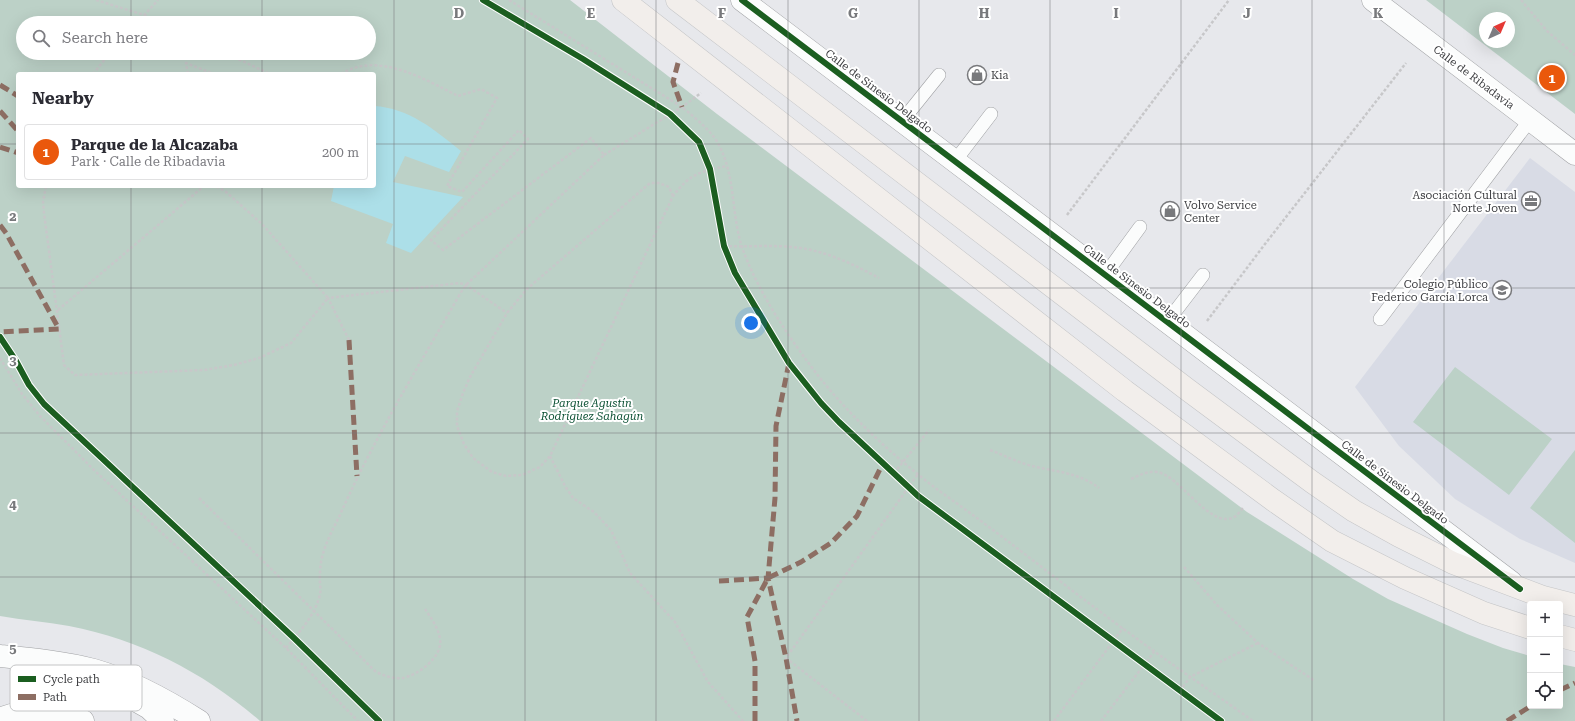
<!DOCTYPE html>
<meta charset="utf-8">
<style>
:root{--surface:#fff;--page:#f7f7f7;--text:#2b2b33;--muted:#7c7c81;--line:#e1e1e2;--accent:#ea580c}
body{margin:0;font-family:"Roboto Serif",serif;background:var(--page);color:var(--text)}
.controls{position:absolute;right:12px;bottom:12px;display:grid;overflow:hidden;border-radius:4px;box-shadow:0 4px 16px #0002}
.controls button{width:36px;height:36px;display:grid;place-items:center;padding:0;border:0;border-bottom:1px solid var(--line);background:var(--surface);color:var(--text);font:20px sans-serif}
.compass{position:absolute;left:1479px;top:12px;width:36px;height:36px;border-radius:50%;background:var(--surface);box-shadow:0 4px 16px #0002;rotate:44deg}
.you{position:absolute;left:751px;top:323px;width:14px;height:14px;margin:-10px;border:3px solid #fff;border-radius:50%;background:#1a73e8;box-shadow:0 0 0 6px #1a73e833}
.badge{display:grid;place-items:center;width:26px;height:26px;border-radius:50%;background:var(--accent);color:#fff;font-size:13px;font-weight:700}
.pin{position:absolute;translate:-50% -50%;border:2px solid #fff;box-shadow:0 1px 4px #0006}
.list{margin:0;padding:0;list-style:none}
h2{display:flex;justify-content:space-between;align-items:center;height:52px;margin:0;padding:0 16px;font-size:17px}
h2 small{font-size:13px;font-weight:400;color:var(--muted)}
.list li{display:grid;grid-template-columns:26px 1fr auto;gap:12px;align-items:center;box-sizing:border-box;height:56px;margin:0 8px 8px;padding:0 8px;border:1px solid var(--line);border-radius:4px}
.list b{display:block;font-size:15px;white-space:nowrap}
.list p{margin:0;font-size:13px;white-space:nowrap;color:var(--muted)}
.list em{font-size:13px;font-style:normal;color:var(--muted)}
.icon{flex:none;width:22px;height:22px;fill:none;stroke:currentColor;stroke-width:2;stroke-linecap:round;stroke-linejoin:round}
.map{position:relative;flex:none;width:1575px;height:721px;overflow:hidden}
.search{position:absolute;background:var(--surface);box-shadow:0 4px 16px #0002;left:16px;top:16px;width:360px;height:44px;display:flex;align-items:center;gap:10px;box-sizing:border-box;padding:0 14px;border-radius:22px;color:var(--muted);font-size:15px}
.panel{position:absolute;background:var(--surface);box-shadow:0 4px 16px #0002;left:16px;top:72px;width:360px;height:116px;border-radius:4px}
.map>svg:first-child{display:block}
.built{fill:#d8dbe5}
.green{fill:#bcd1c7;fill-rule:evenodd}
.water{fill:#acdfe8}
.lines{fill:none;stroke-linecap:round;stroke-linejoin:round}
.service-casing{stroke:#9fa0a3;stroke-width:14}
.minor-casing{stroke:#9fa0a3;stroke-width:23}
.tertiary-casing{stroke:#9fa0a3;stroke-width:23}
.primary-casing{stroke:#c4c5c7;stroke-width:23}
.path{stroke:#c7c7c9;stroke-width:2.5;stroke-dasharray:3 2;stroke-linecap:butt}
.service{stroke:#fbfcfc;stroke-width:13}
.minor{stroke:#fbfcfc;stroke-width:22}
.tertiary{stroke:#fbfcfc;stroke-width:22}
.primary{stroke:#f2eeeb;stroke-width:22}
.quiet{stroke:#8d6e63;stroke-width:5;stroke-dasharray:10 5;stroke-linecap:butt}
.cycleway-casing{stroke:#fff;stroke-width:8}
.cycleway{stroke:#1b5e20;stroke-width:6}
.grid{fill:none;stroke:#78797c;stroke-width:1;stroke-opacity:0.55}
.labels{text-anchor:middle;stroke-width:4;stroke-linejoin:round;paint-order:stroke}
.poi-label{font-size:11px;fill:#3c3d40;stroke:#fff;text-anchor:start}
.street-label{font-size:11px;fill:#3c3d40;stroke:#fff}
.park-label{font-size:11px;font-style:italic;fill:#0e5336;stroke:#fff}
.key{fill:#fff;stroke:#c4c5c6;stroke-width:1}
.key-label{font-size:11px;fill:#3c3d40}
.grid-label{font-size:13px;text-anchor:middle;font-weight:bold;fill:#78797c;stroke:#fff;stroke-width:4;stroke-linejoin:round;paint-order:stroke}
</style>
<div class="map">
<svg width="1575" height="721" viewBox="0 0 1575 721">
<rect width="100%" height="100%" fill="#e7e8ec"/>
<path class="built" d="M 1530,158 L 1575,192 L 1575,563 L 1520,539 L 1455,499 L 1399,446 L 1355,387 Z"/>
<path class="green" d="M 0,0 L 570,0 L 717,114 L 1247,512 L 1353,579 L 1388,599 L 1467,634 L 1503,648 L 1530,656 L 1530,706 L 1560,706 L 1560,664 L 1575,667 L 1575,721 L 260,721 C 205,673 141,640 69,626 C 46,622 23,620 0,616 ZM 23,23 L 369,23 L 369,53 L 23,53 ZM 18,74 L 374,74 L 374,186 L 18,186 Z
M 1426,0 L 1575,0 L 1575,114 ZM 1485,18 L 1509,18 L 1509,42 L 1485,42 Z
M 1455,367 L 1552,439 L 1509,495 L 1413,422 Z
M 1575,450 L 1575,543 L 1530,508 Z"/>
<path class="water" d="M 374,106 C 409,108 435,130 461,151 L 449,172 L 405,156 L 393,182 L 463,197 L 411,253 L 386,243 L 393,224 L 331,201 L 334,186 L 374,186 Z"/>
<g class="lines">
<defs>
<path id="service" d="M 902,121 L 939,75
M 955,161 L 991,114
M 1105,275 L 1140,227
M 1380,319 L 1530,120
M 1167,322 L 1203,275"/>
<path id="minor" d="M 742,0 L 1511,582
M 1373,0 L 1575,154
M 89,675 L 98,679 L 149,708 L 163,721
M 0,719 C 27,707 57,709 83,721"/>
<path id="tertiary" d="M 0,656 C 31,659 64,662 94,670 C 132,681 166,700 199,721"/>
<path id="primary" d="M 623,0 L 1125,391 L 1273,500 L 1332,541 L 1405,578 L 1484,613 L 1530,628
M 677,0 L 1188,390 L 1312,482 L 1354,511 L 1399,536 L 1453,563 L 1543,597 L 1575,605
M 1560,636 L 1575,640"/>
</defs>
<use href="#service" class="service-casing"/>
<use href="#minor" class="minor-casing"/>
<use href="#tertiary" class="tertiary-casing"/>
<use href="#primary" class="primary-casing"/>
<path class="path" d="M 96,0 L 144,15 L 160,23
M 509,0 L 682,107 C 693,116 705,126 714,137 C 737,170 730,214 743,250 C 759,293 786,333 813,369 C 848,415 892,455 938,490 C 959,505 980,520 1001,536 C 1046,570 1090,605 1136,638 C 1175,667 1214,693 1253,721
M 1521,0 L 1547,31 L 1575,55
M 137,23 L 158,0
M 225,53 L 270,74
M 93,74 L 110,53
M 188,74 L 186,63 L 214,74
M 341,74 C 378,51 424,79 458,96 L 481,89 L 497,98 L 447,186 L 462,192 L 519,130 L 528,139 L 431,240 L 443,250 L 591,138 L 604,155 L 466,285 L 459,295
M 604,155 L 682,107 L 701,93
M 46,186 L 43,202 L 44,213 L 64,365 L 75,375 L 204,370 L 234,365 L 259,358 L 291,343 L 328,298 L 262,224 L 225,191 L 215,186
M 673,196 L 669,187 L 659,183 L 650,183 L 527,289 L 507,313 L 470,377 L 463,393 L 457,411 L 457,426 L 464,444 L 473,458 L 492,472 L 506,476 L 522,475 L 540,467 L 550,456 L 673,196 C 691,173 699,172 727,166
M 1067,215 L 1229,0
M 724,246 C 747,247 770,245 792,247 C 824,250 851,263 879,278
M 58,310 L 204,186
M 1207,321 L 1265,244 L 1406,63
M 349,340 L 328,298 L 460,283 L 466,285 L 507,313
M 0,358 L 22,394 L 40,416 L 94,470 L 286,648 L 358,721
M 990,450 C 1001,454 1011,459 1022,463 C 1049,472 1075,470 1099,488
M 550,456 L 565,486 L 573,498 L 594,512 L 611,530 L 630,573 L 675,622 L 708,682 L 743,721
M 894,473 L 929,430
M 1131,479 C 1140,475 1147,471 1157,472 C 1180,475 1210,530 1234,517 C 1237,516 1240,511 1243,508
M 199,498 L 376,672 C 385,676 393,679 403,678 C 418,675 443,657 440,639 C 438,627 431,618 425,609
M 1184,567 L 1217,605 L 1258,643 L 1315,681
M 286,648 C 299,632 313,618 319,598 C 322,590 319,582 320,574 C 320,553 330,535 339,517 C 373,440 418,367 460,294
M 1180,691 L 1190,677 L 1258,643
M 867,721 L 786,658 L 918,474
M 1054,721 L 1123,628
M 1101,721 L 1154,652"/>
<use href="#service" class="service"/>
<use href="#minor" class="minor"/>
<use href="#tertiary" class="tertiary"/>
<use href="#primary" class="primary"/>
<path class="quiet" d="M 678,63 L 673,82 L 682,107
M 0,85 L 18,96
M 0,111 L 18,131
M 0,147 L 18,153
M 0,225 L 6,233 L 59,329 L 0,332
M 349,340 L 357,476
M 789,363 L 776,426 L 775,498 L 768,578 L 786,658 L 797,721
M 719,581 L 768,578
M 1560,690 L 1575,683
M 755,721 L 755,661 L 747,617 L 768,578 L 801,562 L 831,543 L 857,516 L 883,463
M 1507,721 L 1531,706"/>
<defs>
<path id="cycleway" d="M 483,0 L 583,59 L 670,114 L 699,142 L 710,169 L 724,246 L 735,273 L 789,363 L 821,403 L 839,422 L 918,496 L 1221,721
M 742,0 L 1520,589
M 0,337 L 16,361 L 29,385 L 44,404 L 294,638 L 379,721"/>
</defs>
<use href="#cycleway" class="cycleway-casing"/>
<use href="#cycleway" class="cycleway"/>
</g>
<path class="grid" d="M 131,0 L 131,23M 262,0 L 262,23M 394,0 L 394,721M 525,0 L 525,721M 656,0 L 656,721M 788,0 L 788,721M 919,0 L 919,721M 1050,0 L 1050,721M 1181,0 L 1181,721M 1312,0 L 1312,721M 1444,0 L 1444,721M 131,53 L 131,74M 262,53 L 262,74M 0,144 L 18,144M 374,144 L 1575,144M 131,186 L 131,721M 262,186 L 262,721M 0,288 L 1575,288M 0,433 L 1575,433M 0,577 L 1575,577"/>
<defs>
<symbol id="shop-ring" viewBox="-11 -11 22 22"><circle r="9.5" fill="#fff" stroke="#78797c" stroke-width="1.5"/><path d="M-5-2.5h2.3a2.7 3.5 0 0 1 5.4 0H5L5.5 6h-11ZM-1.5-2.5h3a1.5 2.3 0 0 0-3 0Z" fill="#78797c"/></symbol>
<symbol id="office-ring" viewBox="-11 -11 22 22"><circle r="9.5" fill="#fff" stroke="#78797c" stroke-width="1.5"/><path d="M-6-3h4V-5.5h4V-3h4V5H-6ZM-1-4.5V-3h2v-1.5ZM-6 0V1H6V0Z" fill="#78797c"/></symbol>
<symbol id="school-ring" viewBox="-11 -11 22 22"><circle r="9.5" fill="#fff" stroke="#78797c" stroke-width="1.5"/><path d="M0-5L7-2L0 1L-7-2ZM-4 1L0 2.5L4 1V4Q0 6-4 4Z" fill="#78797c"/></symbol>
</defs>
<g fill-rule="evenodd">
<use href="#shop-ring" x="966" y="64" width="22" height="22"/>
<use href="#office-ring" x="1520" y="190" width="22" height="22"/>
<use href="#shop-ring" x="1159" y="200" width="22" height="22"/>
<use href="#school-ring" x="1491" y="279" width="22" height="22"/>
</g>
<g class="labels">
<g class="poi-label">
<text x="991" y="79">Kia</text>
<text x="1517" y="199" text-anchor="end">Asociación Cultural<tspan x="1517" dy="13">Norte Joven</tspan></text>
<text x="1184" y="209">Volvo Service<tspan x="1184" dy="13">Center</tspan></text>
<text x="1488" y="288" text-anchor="end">Colegio Público<tspan x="1488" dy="13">Federico García Lorca</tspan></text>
</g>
<g class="street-label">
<text transform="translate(1474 77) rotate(37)" y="4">Calle de Ribadavia</text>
<text transform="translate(879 91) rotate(37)" y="4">Calle de Sinesio Delgado</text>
<text transform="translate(1137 286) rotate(37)" y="4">Calle de Sinesio Delgado</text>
<text transform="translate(1395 482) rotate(37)" y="4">Calle de Sinesio Delgado</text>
</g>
<g class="park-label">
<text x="592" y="407">Parque Agustín<tspan x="592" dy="13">Rodríguez Sahagún</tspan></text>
</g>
</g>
<rect x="10" y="665" width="132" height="46" rx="6" class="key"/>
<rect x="18" y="676" width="18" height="6" fill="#1b5e20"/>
<rect x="18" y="694" width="18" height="6" fill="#8d6e63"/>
<g class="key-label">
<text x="43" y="683">Cycle path</text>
<text x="43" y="701">Path</text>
</g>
<g class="grid-label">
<text x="459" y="18">D</text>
<text x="591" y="18">E</text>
<text x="722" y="18">F</text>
<text x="853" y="18">G</text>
<text x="984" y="18">H</text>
<text x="1116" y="18">I</text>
<text x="1247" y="18">J</text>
<text x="1378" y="18">K</text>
<text x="13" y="221">2</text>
<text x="13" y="365">3</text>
<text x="13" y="509">4</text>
<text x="13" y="653">5</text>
</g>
</svg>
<div class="controls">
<button>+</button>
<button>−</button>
<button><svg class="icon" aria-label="locate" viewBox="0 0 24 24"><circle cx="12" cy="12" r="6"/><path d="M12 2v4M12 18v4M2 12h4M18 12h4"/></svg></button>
</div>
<svg class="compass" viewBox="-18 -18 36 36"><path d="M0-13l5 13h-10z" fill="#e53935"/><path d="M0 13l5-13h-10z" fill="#7c7c81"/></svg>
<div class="you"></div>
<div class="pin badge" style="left:1552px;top:78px">1</div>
<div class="search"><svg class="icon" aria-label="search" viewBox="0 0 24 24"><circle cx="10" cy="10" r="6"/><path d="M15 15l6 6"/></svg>Search here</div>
<section class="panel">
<h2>Nearby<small></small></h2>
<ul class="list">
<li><span class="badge">1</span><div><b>Parque de la Alcazaba</b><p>Park · Calle de Ribadavia</p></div><em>200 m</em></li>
</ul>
</section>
</div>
